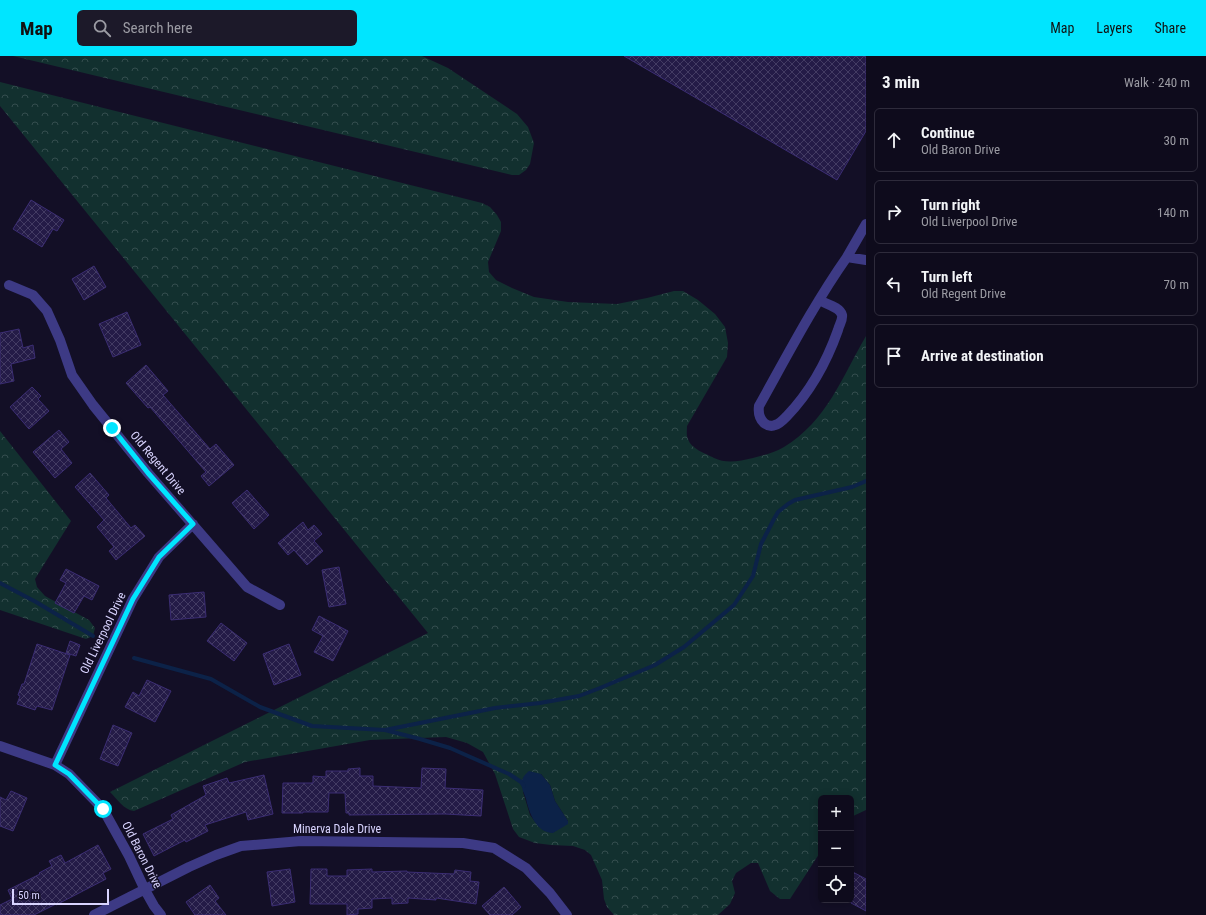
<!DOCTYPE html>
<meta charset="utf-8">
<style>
:root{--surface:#0e0b1c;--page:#1c1929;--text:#f1f3f6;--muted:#9b9ba3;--line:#2e2b3b;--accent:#00e5ff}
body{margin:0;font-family:"Roboto Condensed",sans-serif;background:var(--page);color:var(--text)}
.controls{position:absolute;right:12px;bottom:12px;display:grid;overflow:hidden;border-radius:6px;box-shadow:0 2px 10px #0003}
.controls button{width:36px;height:36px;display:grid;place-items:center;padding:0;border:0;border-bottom:1px solid var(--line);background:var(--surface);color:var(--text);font:20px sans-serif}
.scale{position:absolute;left:12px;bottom:10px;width:97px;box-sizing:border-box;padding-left:4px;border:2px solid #d9d4ff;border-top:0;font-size:11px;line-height:14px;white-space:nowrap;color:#d9d4ff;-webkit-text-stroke:3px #130f26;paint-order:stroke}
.stop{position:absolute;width:12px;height:12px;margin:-9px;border:3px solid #00e5ff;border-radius:50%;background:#fff}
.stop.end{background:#00e5ff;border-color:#fff;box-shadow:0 1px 4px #0008}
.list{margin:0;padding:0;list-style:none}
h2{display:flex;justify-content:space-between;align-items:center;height:52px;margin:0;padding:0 16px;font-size:17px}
h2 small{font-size:13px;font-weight:400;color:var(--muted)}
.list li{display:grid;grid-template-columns:26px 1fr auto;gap:12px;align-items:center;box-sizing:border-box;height:64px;margin:0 8px 8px;padding:0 8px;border:1px solid var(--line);border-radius:6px}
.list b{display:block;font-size:15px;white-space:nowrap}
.list p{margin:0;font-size:13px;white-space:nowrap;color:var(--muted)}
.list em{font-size:13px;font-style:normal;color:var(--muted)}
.icon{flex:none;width:22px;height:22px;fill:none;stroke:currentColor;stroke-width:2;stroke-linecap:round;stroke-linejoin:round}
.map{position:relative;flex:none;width:866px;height:859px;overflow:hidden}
header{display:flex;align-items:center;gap:24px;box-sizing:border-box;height:56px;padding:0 20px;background:var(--accent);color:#111}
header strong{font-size:19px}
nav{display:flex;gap:22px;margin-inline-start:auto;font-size:14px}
.search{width:280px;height:36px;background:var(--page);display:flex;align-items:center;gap:10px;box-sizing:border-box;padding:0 14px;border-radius:6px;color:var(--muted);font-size:15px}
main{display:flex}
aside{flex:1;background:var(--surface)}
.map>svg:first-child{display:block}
.forest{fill:url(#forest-crowns);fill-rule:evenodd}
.water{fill:#0c2248}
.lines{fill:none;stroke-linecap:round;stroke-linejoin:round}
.stream{stroke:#0c2248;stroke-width:4}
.building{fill:url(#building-cross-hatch);stroke:#3b2d73}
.minor{stroke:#3d3a85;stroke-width:10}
.route{stroke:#00e5ff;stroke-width:5}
.labels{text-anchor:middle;stroke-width:3;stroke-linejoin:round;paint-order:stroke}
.street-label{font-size:12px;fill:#d9d4ff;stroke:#130f26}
</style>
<header>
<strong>Map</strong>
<div class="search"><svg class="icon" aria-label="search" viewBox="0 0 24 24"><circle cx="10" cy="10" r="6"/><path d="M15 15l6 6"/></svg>Search here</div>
<nav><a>Map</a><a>Layers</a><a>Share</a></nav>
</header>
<main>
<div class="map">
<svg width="866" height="859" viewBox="0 0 866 859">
<defs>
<pattern id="forest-crowns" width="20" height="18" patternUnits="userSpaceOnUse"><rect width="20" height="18" fill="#12302f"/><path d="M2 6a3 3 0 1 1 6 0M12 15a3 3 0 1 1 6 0" fill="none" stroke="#344d4e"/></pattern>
<pattern id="building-cross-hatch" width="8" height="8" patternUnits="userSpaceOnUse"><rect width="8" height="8" fill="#241b47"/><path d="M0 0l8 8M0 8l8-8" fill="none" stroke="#433b63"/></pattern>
</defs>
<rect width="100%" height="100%" fill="#130f26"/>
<path class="forest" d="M 13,0 L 422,0 L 448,12 L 517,58 L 528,71 L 534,87 L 530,108 L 526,114 L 519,119 L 512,119 Z
M 0,26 L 482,147 L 490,151 L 497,159 L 501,166 L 501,175 L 488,206 L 489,216 L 496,224 L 512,232 L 534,241 L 568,246 L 617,248 L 647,242 L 674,235 L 683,235 L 698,244 L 715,258 L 725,271 L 728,287 L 727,301 L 687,370 C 687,374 686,379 688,383 C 691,393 705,397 714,402 C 726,408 740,405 753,402 C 763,399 775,397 784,391 C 827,365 842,321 866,280 L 866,754 L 851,761 L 851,742 L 821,742 L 821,795 L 790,843 L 780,843 L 770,835 L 758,807 L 751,807 L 736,817 L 732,825 L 735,837 L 730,848 L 718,859 L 614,859 L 607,851 L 604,843 L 602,824 L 591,799 L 585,794 L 573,790 L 551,789 L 535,787 L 519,781 L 513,773 L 495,718 L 483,696 L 467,687 L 446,681 L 370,684 L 245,706 L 134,755 C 124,754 117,743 110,736 L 428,577 L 0,50 ZM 541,718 L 550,729 L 555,745 L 568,765 L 539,771 L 530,759 L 523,736 Z
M 0,375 L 71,465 L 35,523 L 37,531 L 45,540 L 89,564 L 95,572 L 93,580 L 86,583 L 0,554 Z"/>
<path class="water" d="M 529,715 L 541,718 L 550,729 L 555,745 L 568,765 L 568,768 L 553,777 C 536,777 529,756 526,743 C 524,736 519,729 523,722 C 524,719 527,717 529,715 Z"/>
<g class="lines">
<path class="stream" d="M 0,527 L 36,546 L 93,580
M 134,602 L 211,623 L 260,651 L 312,670 L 385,674 L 420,683 L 450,692 L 509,718 L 521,726 L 524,730
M 385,674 L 495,652 L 540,647 L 579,640 L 600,632 L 655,609 L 684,591 L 734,549 L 753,520 L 761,488 L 774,463 L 778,456 L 788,448 L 795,444 L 852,431 L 866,425"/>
</g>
<path class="building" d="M 624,0 L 866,0 L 866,75 L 837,124 Z
M 31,144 L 64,164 L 57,175 L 53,173 L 42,191 L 13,173 Z
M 94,210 L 106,231 L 84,244 L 72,223 Z
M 127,256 L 141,289 L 113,301 L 99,268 Z
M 19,273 L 23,292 L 33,289 L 35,302 L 11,308 L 14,325 L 0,328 L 0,277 Z
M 146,309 L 168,335 L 163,339 L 210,393 L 216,388 L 234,409 L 209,430 L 201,420 L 206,416 L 150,351 L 148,352 L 126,327 Z
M 32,331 L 41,340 L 38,343 L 49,355 L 29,373 L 10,351 Z
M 59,374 L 69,386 L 61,393 L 72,407 L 55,422 L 33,396 Z
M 90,417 L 109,439 L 106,442 L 131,472 L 135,469 L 145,480 L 116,504 L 109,495 L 114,491 L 97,471 L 104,464 L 75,431 Z
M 247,434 L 269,459 L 254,473 L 232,447 Z
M 303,466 L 308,474 L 314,469 L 322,478 L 314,485 L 323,495 L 307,509 L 294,494 L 288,499 L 278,487 Z
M 339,511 L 346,548 L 329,551 L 322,514 Z
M 66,513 L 99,530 L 92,544 L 84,540 L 74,557 L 55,547 L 66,527 L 60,524 Z
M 204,536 L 206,561 L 171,564 L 169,539 Z
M 319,560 L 348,575 L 333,605 L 314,596 L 323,580 L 312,574 Z
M 221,567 L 247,587 L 234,605 L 207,585 Z
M 70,585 L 80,589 L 76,600 L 66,597 Z
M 37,588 L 70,599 L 52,654 L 37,650 L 35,654 L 17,648 L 20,640 L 18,639 L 22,628 L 24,628 Z
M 289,588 L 301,619 L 274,629 L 263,598 Z
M 147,624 L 171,635 L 155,666 L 125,651 L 133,636 L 139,640 Z
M 113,669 L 132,677 L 118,710 L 100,703 Z
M 360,712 L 360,720 L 373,720 L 373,730 L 421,732 L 422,712 L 446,713 L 445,732 L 483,734 L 481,760 L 445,758 L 349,759 L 349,757 L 346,757 L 345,737 L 329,737 L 328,756 L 303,756 L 303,757 L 282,757 L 283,727 L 313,727 L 313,720 L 326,721 L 326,715 L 348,715 L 348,713 Z
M 264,719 L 273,758 L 248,764 L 246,756 L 205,769 L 208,775 L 186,786 L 185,784 L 154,800 L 143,778 L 173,763 L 171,759 L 206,739 L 203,730 L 227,722 L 229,727 Z
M 11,735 L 27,742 L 13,775 L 0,770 L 0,741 L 6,744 Z
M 98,789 L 111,813 L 103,817 L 106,823 L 56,849 L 56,848 L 34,859 L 0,859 L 0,849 L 12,843 L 8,834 L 40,818 L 39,817 L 52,810 L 49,805 L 61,799 L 65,807 Z
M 290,813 L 295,846 L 272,850 L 267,816 Z
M 311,813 L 327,813 L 327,820 L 347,820 L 347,814 L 372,813 L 372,816 L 407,815 L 407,816 L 454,818 L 455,814 L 471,816 L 470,825 L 479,826 L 476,848 L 436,842 L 436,844 L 408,842 L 408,847 L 392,848 L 392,842 L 372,843 L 372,852 L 358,853 L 358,858 L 347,859 L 347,848 L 310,848 Z
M 851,815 L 866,823 L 866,855 L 851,847 Z
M 210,829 L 219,842 L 215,845 L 226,859 L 195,859 L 186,846 Z
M 504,831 L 521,851 L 512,859 L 490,859 L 482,850 Z"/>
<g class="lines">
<path class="minor" d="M 866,168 L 847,201 L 866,204
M 9,229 L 33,239 L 47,255 L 60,284 L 72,319 L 93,349 L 148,417 L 247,531 L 280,549
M 819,244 C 826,248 840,251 842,259 C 843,264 839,269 838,274 C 827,305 810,336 787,360 C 784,363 780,368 775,369 C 771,371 768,370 764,367 C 759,362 758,357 759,350 C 787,300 814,248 847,201
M 0,690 L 55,709 L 69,718 L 103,753 L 129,800 L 145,834 L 154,850 L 161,859
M 55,709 L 133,543 L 159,501 L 193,468
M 94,859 L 189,811 L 216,799 L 241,790 L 301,785 L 463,787 L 494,792 L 526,812 L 550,837 L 567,859"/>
</g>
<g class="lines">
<path class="route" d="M 103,753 L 69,718 L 55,709 L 133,543 L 159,501 L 193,468 L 148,417 L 112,372"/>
</g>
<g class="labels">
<g class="street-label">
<text transform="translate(158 407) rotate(50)" y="4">Old Regent Drive</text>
<text transform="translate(103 577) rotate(-64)" y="4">Old Liverpool Drive</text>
<text x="337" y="777">Minerva Dale Drive</text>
<text transform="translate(142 799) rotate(63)" y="4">Old Baron Drive</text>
</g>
</g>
</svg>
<div class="controls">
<button>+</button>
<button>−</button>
<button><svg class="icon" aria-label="locate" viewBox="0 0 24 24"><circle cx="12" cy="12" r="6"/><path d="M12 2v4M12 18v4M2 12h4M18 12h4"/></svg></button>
</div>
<div class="scale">50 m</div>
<div class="stop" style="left:103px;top:753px"></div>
<div class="stop end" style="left:112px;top:372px"></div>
</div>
<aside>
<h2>3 min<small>Walk · 240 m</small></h2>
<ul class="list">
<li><svg class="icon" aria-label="ahead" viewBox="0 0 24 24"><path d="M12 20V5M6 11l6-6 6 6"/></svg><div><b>Continue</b><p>Old Baron Drive</p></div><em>30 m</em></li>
<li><svg class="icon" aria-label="right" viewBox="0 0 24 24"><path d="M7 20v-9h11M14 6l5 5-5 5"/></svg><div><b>Turn right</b><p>Old Liverpool Drive</p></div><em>140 m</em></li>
<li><svg class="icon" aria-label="left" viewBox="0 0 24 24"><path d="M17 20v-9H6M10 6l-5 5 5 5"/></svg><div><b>Turn left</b><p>Old Regent Drive</p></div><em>70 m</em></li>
<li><svg class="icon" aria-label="arrive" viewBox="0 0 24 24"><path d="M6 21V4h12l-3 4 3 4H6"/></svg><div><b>Arrive at destination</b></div></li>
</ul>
</aside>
</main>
